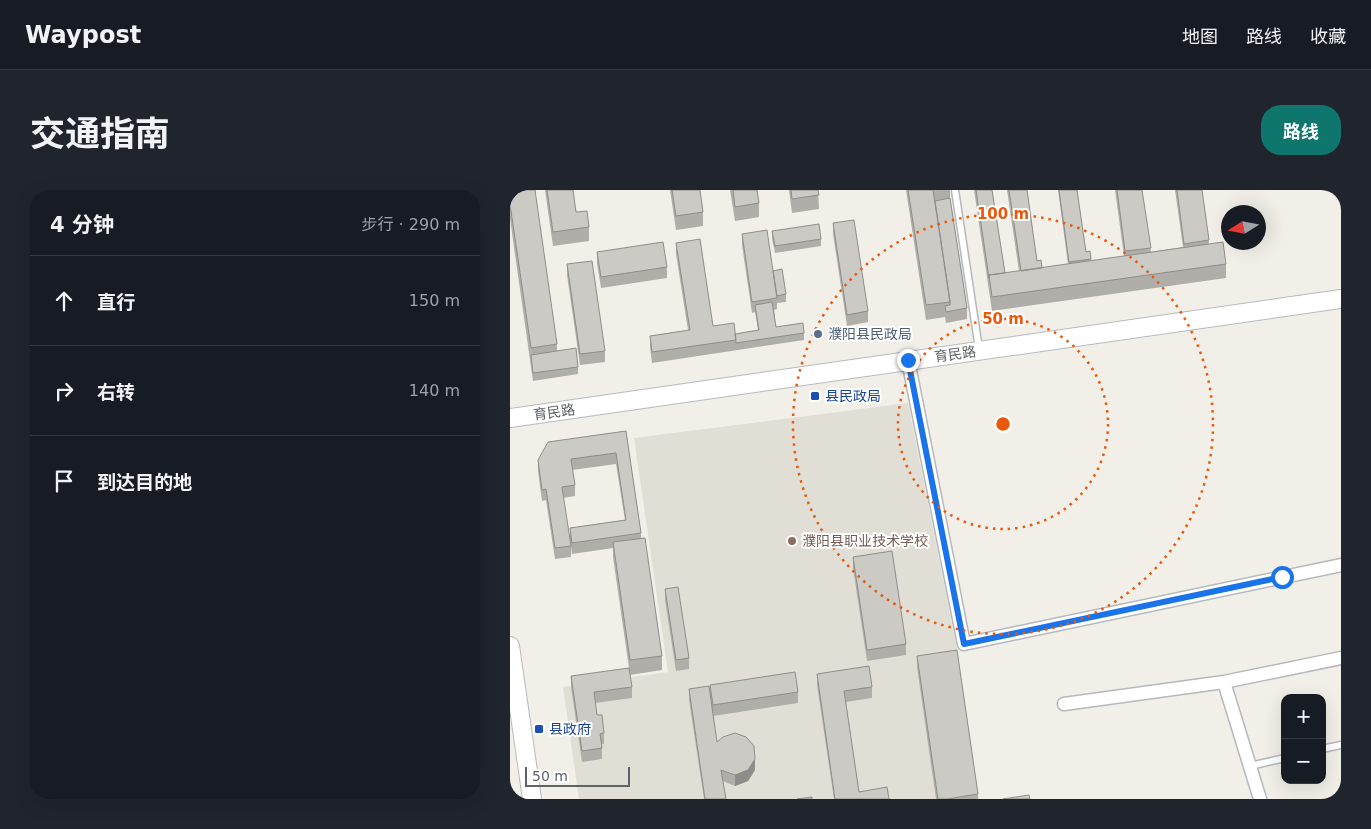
<!DOCTYPE html>
<html lang="zh">
<meta charset="utf-8">
<style>
:root{--surface:#171b24;--page:#20242c;--text:#f1f3f6;--muted:#9ea1a6;--line:#363941;--accent:#0f766e}
body{margin:0;font-family:"DejaVu Sans","Noto Sans SC",sans-serif;background:var(--page);color:var(--text)}
.controls{position:absolute;right:15px;bottom:15px;display:grid;overflow:hidden;border-radius:10px;box-shadow:0 5px 20px #0002}
.controls button{width:45px;height:45px;display:grid;place-items:center;padding:0;border:0;border-bottom:1px solid var(--line);background:var(--surface);color:var(--text);font:25px sans-serif}
.compass{position:absolute;left:711px;top:15px;width:45px;height:45px;border-radius:50%;background:var(--surface);box-shadow:0 5px 20px #0002;rotate:259deg}
.scale{position:absolute;left:15px;bottom:12px;width:105px;box-sizing:border-box;padding-left:5px;border:2px solid #5f6368;border-top:0;font-size:14px;line-height:18px;white-space:nowrap;color:#5f6368;-webkit-text-stroke:4px #fff;paint-order:stroke}
.stop{position:absolute;width:15px;height:15px;margin:-11px;border:4px solid #1a73e8;border-radius:50%;background:#fff}
.stop.end{background:#1a73e8;border-color:#fff;box-shadow:0 1px 5px #0008}
.list{margin:0;padding:0;list-style:none}
h2{display:flex;justify-content:space-between;align-items:center;height:65px;margin:0;padding:0 20px;font-size:21px}
h2 small{font-size:16px;font-weight:400;color:var(--muted)}
.list li{display:grid;grid-template-columns:32px 1fr auto;gap:15px;align-items:center;box-sizing:border-box;height:90px;padding:0 20px;border-top:1px solid var(--line)}
.list b{display:block;font-size:19px;white-space:nowrap}
.list em{font-size:16px;font-style:normal;color:var(--muted)}
.icon{flex:none;width:28px;height:28px;fill:none;stroke:currentColor;stroke-width:2;stroke-linecap:round;stroke-linejoin:round}
.map{position:relative;flex:none;width:831px;height:609px;overflow:hidden;border-radius:20px}
header{display:flex;align-items:center;gap:30px;box-sizing:border-box;height:70px;padding:0 25px;background:var(--surface);border-bottom:1px solid var(--line)}
header strong{font-size:24px}
nav{display:flex;gap:28px;margin-inline-start:auto;font-size:18px}
.intro{display:flex;align-items:center;justify-content:space-between;box-sizing:border-box;height:120px;padding:0 30px}
h1{margin:0;font-size:35px}
.button{padding:12px 22px;border-radius:20px;background:var(--accent);color:#fff;font-size:18px;font-weight:700}
main{display:flex;gap:30px;padding:0 30px}
aside{flex:1;background:var(--surface);border-radius:20px;box-shadow:0 5px 20px #0002}
.map>svg:first-child{display:block}
.education{fill:#e1ded6}
.lines{fill:none;stroke-linecap:round;stroke-linejoin:round}
.lane-casing{stroke:#b5b8bc;stroke-width:9}
.street-casing{stroke:#b5b8bc;stroke-width:15}
.secondary-casing{stroke:#b6babf;stroke-width:20}
.lane{stroke:#fff;stroke-width:6}
.street{stroke:#fff;stroke-width:12}
.secondary{stroke:#fff;stroke-width:18}
.wall{fill:#afaea9}
.shaded-wall{fill:#8f8d8a}
.building{fill:#cccac5;stroke:#8f8d8a}
.route{stroke:#1a73e8;stroke-width:6}
.ring{fill:none;stroke:#e8590c;stroke-width:2.5;stroke-dasharray:2.5 5}
.service-dot{fill:#5c6f8a;stroke:#fff;stroke-width:2}
.transit-dot{fill:#1a4fb4;stroke:#fff;stroke-width:2}
.education-dot{fill:#8d6e63;stroke:#fff;stroke-width:2}
.labels{text-anchor:middle;stroke-width:4;stroke-linejoin:round;paint-order:stroke}
.service-label{font-size:14px;fill:#4e5e75;stroke:#fff;text-anchor:start}
.street-label{font-size:14px;fill:#5f6368;stroke:#fff}
.transit-label{font-size:14px;fill:#164399;stroke:#fff;text-anchor:start}
.education-label{font-size:14px;fill:#785e54;stroke:#fff;text-anchor:start}
.centre{fill:#e8590c;stroke:#fff;stroke-width:2.5}
.ring-label{font-size:15px;text-anchor:middle;font-weight:bold;fill:#e8590c;stroke:#fff;stroke-width:4;stroke-linejoin:round;paint-order:stroke}
</style>
<header>
<strong>Waypost</strong>
<nav><a>地图</a><a>路线</a><a>收藏</a></nav>
</header>
<div class="intro"><h1>交通指南</h1><a class="button">路线</a></div>
<main>
<aside>
<h2>4 分钟<small>步行 · 290 m</small></h2>
<ul class="list">
<li><svg class="icon" aria-label="ahead" viewBox="0 0 24 24"><path d="M12 20V5M6 11l6-6 6 6"/></svg><div><b>直行</b></div><em>150 m</em></li>
<li><svg class="icon" aria-label="right" viewBox="0 0 24 24"><path d="M7 20v-9h11M14 6l5 5-5 5"/></svg><div><b>右转</b></div><em>140 m</em></li>
<li><svg class="icon" aria-label="arrive" viewBox="0 0 24 24"><path d="M6 21V4h12l-3 4 3 4H6"/></svg><div><b>到达目的地</b></div></li>
</ul>
</aside>
<div class="map">
<svg width="831" height="609" viewBox="0 0 831 609">
<rect width="100%" height="100%" fill="#f1efe8"/>
<path class="education" d="M 398,213 L 446,454 L 469,609 L 69,609 L 53,497 L 158,482 L 124,248 Z"/>
<g class="lines">
<defs>
<path id="lane" d="M 445,0 L 469,159
M 812,559 L 831,555
M 740,576 L 775,568"/>
<path id="street" d="M 398,170 L 454,454 L 831,375
M 714,492 L 750,609
M 554,514 L 714,492 L 831,468"/>
<path id="secondary" d="M 0,228 L 831,109
M 0,456 L 22,609"/>
</defs>
<use href="#lane" class="lane-casing"/>
<use href="#street" class="street-casing"/>
<use href="#secondary" class="secondary-casing"/>
<use href="#lane" class="lane"/>
<use href="#street" class="street"/>
<use href="#secondary" class="secondary"/>
</g>
<path class="wall" d="M 0,0 L 47,154 L 47,161 L 68,177 L 68,184 L 23,191 L 0,29 Z
M 35,0 L 63,0 L 66,22 L 79,37 L 79,51 L 43,56 Z
M 160,0 L 190,0 L 193,22 L 193,36 L 166,40 Z
M 220,0 L 247,0 L 249,13 L 249,27 L 225,31 Z
M 279,0 L 308,0 L 309,19 L 282,23 Z
M 396,0 L 440,0 L 440,8 L 457,118 L 457,129 L 436,133 L 435,127 L 416,130 Z
M 464,0 L 482,0 L 495,83 L 509,81 L 497,0 L 517,0 L 527,71 L 532,78 L 558,74 L 548,0 L 567,0 L 576,62 L 580,61 L 581,71 L 614,66 L 605,0 L 632,0 L 641,62 L 673,57 L 665,0 L 692,0 L 699,54 L 716,74 L 716,88 L 482,121 Z
M 323,33 L 358,121 L 358,132 L 337,136 L 323,44 Z
M 262,41 L 311,49 L 311,56 L 265,63 L 262,49 Z
M 232,44 L 263,81 L 276,104 L 276,112 L 267,113 L 267,119 L 264,120 L 266,137 L 294,143 L 294,150 L 142,173 L 140,157 L 140,146 L 178,140 L 166,64 L 166,53 L 203,136 L 225,144 L 248,140 L 245,122 L 242,123 L 232,55 Z
M 87,62 L 157,77 L 157,88 L 91,98 L 87,73 Z
M 57,74 L 95,161 L 95,172 L 70,175 L 57,85 Z
M 116,241 L 131,343 L 131,348 L 152,466 L 152,480 L 120,485 L 103,367 L 103,358 L 62,364 L 60,349 L 60,338 L 115,330 L 106,274 L 62,280 L 65,295 L 65,306 L 53,308 L 61,356 L 61,367 L 45,369 L 36,310 L 32,311 L 28,281 L 28,270 Z
M 343,367 L 396,454 L 396,465 L 357,471 L 343,378 Z
M 155,399 L 179,468 L 179,479 L 166,481 L 155,410 Z
M 407,466 L 468,604 L 468,609 L 426,609 L 407,477 Z
M 307,484 L 362,497 L 362,508 L 336,512 L 349,602 L 379,609 L 324,609 L 307,495 Z
M 61,486 L 122,497 L 122,508 L 85,513 L 87,525 L 94,543 L 94,554 L 92,554 L 92,569 L 72,572 L 61,497 Z
M 200,495 L 288,502 L 288,513 L 203,526 L 207,552 L 245,580 L 238,591 L 225,596 L 213,591 L 216,609 L 194,609 L 179,510 L 179,499 L 200,504 Z"/>
<path class="shaded-wall" d="M 245,569 L 245,580 L 238,591 L 225,596 L 225,585 Z"/>
<path class="building" d="M 0,0 L 25,0 L 47,154 L 21,158 L 0,14 Z
M 37,0 L 63,0 L 66,22 L 77,21 L 79,37 L 43,42 Z
M 162,0 L 190,0 L 193,22 L 166,26 Z
M 223,0 L 247,0 L 249,13 L 225,17 Z
M 281,0 L 308,0 L 309,5 L 282,9 Z
M 398,0 L 423,0 L 440,112 L 416,115 Z
M 466,0 L 482,0 L 495,83 L 479,85 L 479,88 Z
M 499,0 L 517,0 L 527,71 L 531,70 L 532,78 L 511,81 Z
M 549,0 L 567,0 L 576,62 L 580,61 L 581,69 L 559,72 Z
M 607,0 L 632,0 L 641,58 L 615,61 Z
M 667,0 L 692,0 L 699,50 L 674,54 Z
M 440,8 L 457,118 L 436,122 L 435,116 L 440,115 L 440,112 L 425,11 Z
M 344,30 L 358,121 L 337,125 L 323,33 Z
M 309,34 L 311,49 L 265,56 L 262,41 Z
M 257,40 L 267,108 L 242,112 L 232,44 Z
M 190,49 L 203,136 L 224,133 L 226,150 L 142,162 L 140,146 L 180,140 L 166,53 Z
M 153,52 L 157,77 L 91,87 L 87,62 Z
M 713,52 L 716,74 L 482,107 L 479,85 Z
M 82,71 L 95,161 L 70,164 L 57,74 Z
M 272,79 L 276,104 L 267,106 L 263,81 Z
M 262,112 L 266,137 L 293,133 L 294,143 L 226,153 L 225,144 L 249,140 L 245,115 Z
M 66,158 L 68,177 L 23,183 L 21,165 Z
M 116,241 L 131,343 L 62,353 L 60,338 L 116,330 L 106,263 L 61,269 L 65,295 L 52,297 L 61,356 L 45,358 L 36,299 L 32,300 L 28,270 L 38,252 Z
M 135,348 L 152,466 L 120,470 L 103,352 Z
M 382,361 L 396,454 L 357,460 L 343,367 Z
M 168,397 L 179,468 L 166,470 L 155,399 Z
M 447,460 L 468,604 L 437,609 L 428,609 L 407,466 Z
M 359,476 L 362,497 L 334,501 L 349,602 L 377,597 L 379,609 L 325,609 L 307,484 Z
M 119,478 L 122,497 L 84,502 L 87,525 L 92,525 L 94,543 L 90,544 L 92,558 L 72,561 L 61,486 Z
M 285,482 L 288,502 L 203,515 L 200,495 Z
M 199,496 L 207,552 L 213,547 L 225,543 L 236,547 L 244,556 L 245,569 L 238,580 L 225,585 L 211,580 L 216,609 L 195,609 L 179,499 Z
M 519,605 L 520,609 L 493,609 Z
M 302,607 L 302,609 L 287,609 Z"/>
<g class="lines">
<path class="route" d="M 398,170 L 454,454 L 772,387"/>
</g>
<g class="ring">
<circle cx="493" cy="234" r="105"/>
<circle cx="493" cy="234" r="210"/>
</g>
<circle class="service-dot" cx="308" cy="144" r="5"/>
<g class="transit-dot">
<rect x="300" y="201" width="10" height="10" rx="2.5"/>
<rect x="24" y="534" width="10" height="10" rx="2.5"/>
</g>
<circle class="education-dot" cx="282" cy="351" r="5"/>
<g class="labels">
<g class="service-label">
<text x="318" y="149">濮阳县民政局</text>
</g>
<g class="street-label">
<text transform="translate(445 164) rotate(-8)" y="5">育民路</text>
<text transform="translate(44 222) rotate(-8)" y="5">育民路</text>
</g>
<g class="transit-label">
<text x="315" y="211">县民政局</text>
<text x="39" y="544">县政府</text>
</g>
<g class="education-label">
<text x="292" y="356">濮阳县职业技术学校</text>
</g>
</g>
<circle cx="493" cy="234" r="8" class="centre"/>
<g class="ring-label">
<text x="493" y="29">100 m</text>
<text x="493" y="134">50 m</text>
</g>
</svg>
<div class="controls">
<button>+</button>
<button>−</button>
</div>
<svg class="compass" viewBox="-18 -18 36 36"><path d="M0-13l5 13h-10z" fill="#e53935"/><path d="M0 13l5-13h-10z" fill="#9ea1a6"/></svg>
<div class="scale">50 m</div>
<div class="stop" style="left:772px;top:387px"></div>
<div class="stop end" style="left:398px;top:170px"></div>
</div>
</main>
